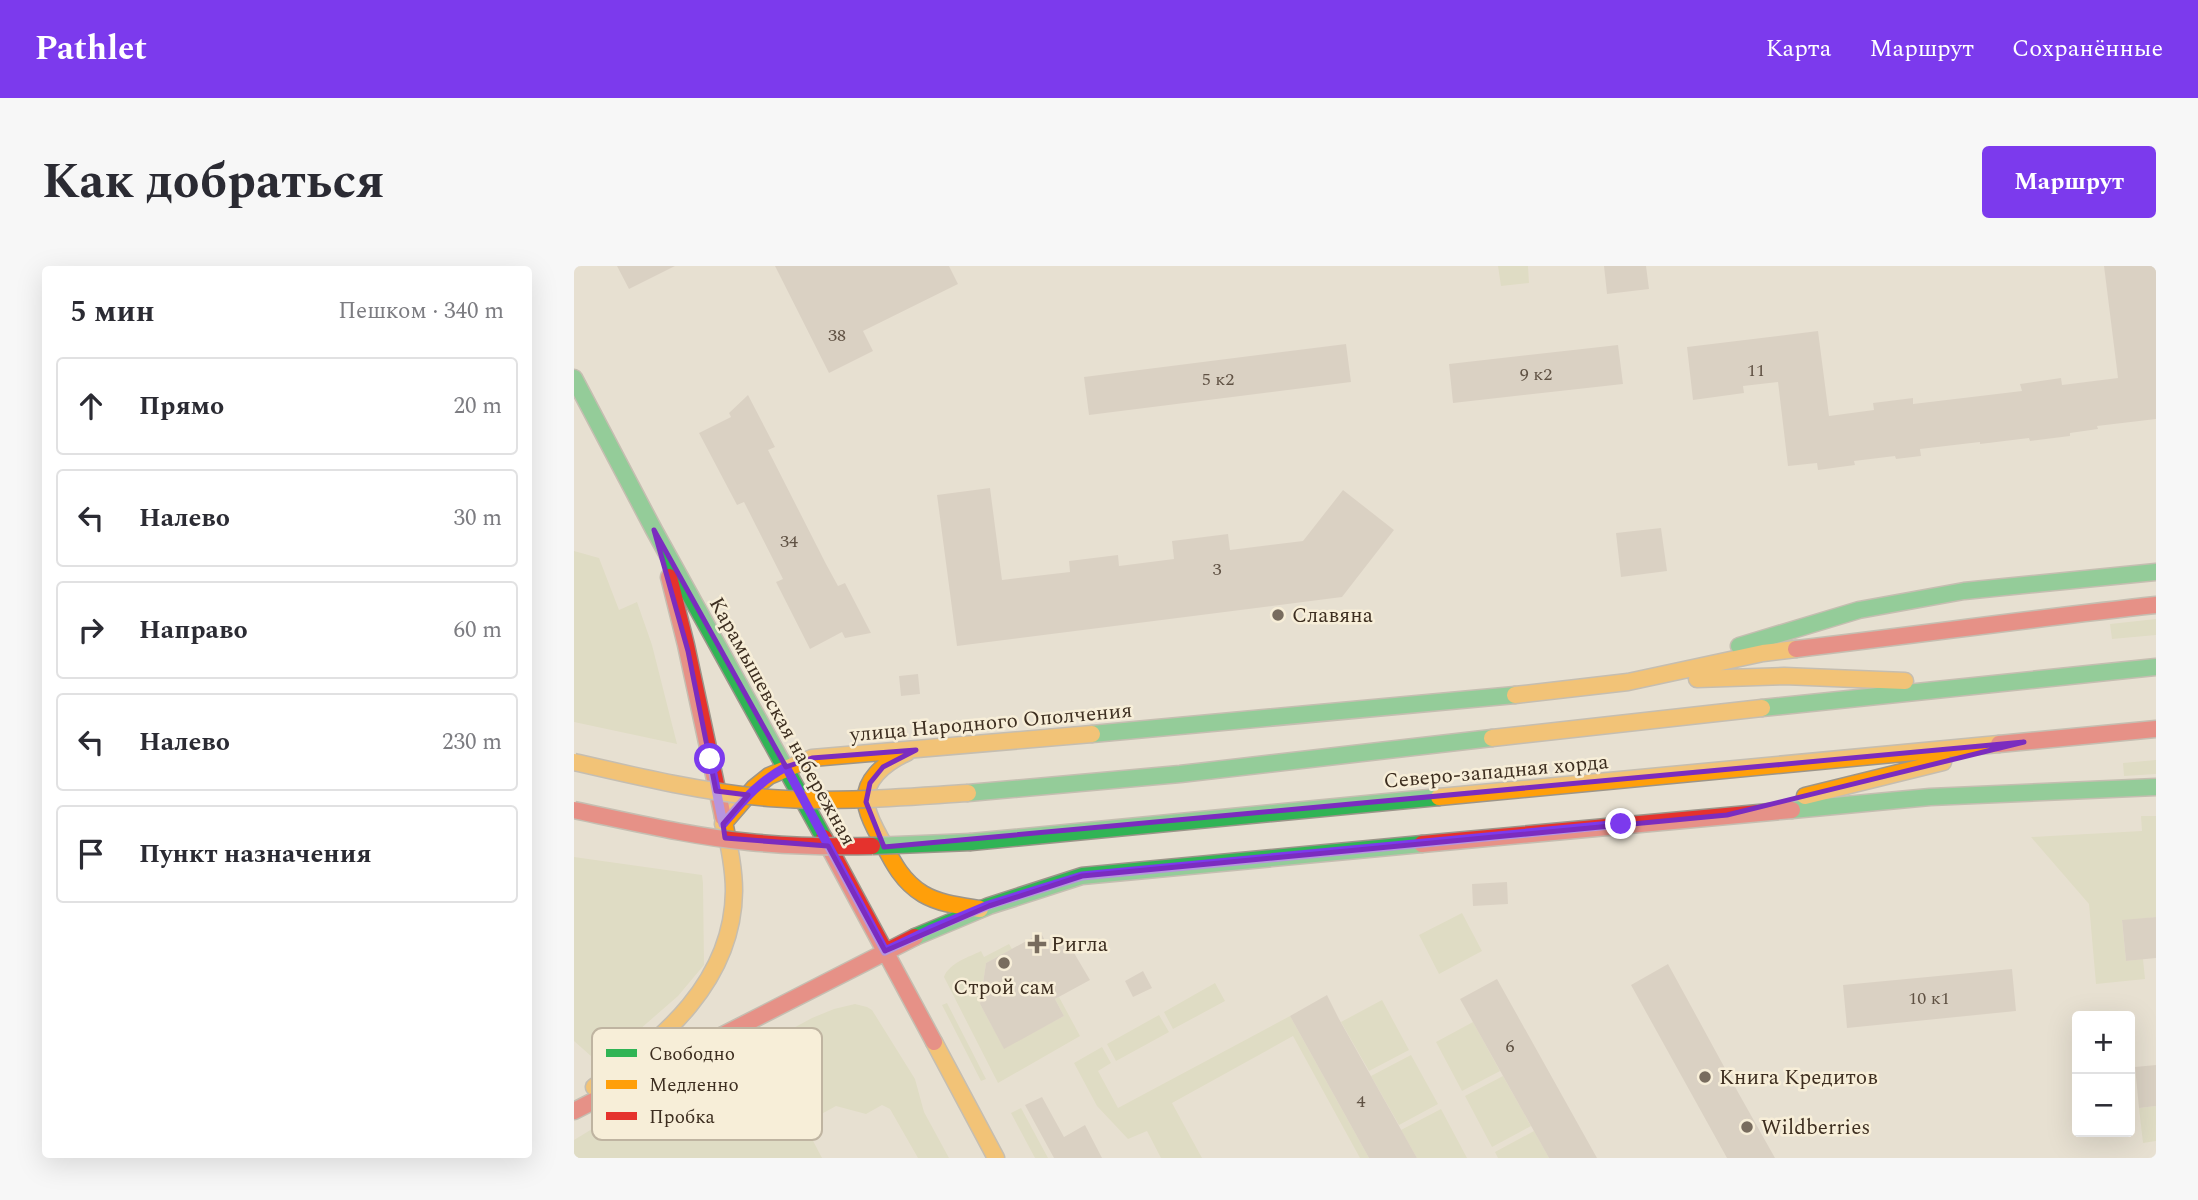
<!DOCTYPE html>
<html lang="ru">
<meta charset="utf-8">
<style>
:root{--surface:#fff;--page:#f7f7f7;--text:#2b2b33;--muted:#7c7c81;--line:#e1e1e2;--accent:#7c3aed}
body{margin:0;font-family:Spectral,serif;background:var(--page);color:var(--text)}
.controls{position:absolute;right:21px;bottom:21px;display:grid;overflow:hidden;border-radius:7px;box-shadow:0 7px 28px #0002}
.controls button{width:63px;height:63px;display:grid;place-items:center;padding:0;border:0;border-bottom:2px solid var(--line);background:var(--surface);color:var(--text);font:35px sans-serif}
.stop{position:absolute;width:21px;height:21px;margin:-16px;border:5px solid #7c3aed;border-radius:50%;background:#fff}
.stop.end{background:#7c3aed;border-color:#fff;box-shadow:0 2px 7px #0008}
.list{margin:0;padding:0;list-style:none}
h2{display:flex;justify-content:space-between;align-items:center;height:91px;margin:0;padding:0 28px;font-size:30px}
h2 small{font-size:23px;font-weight:400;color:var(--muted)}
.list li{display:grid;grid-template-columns:46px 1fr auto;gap:21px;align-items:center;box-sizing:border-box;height:98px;margin:0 14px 14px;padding:0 14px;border:2px solid var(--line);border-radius:7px}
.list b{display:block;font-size:26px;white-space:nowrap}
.list em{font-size:23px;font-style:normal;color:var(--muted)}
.icon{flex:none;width:38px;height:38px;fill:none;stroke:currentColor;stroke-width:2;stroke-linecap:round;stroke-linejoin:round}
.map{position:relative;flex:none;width:1582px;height:892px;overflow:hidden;border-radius:7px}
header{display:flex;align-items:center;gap:42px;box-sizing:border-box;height:98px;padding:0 35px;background:var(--accent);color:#fff}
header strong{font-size:33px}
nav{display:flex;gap:38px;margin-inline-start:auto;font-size:24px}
.intro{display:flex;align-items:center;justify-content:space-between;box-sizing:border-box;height:168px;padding:0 42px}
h1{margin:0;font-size:49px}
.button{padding:18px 32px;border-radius:7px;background:var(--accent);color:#fff;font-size:24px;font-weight:700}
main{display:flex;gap:42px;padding:0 42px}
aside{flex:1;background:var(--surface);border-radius:7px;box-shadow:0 7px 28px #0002}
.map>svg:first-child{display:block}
.green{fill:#d6d7b3}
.building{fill:#cbbfb2}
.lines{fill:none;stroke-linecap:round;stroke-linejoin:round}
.fast-casing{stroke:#9c958a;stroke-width:19}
.slow-casing{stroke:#9c958a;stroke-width:19}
.jam-casing{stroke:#9c958a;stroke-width:19}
.fast{stroke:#30b455;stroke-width:16}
.slow{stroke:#ff9f0a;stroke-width:16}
.jam{stroke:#e5322d;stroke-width:16}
.fast-bridge-casing{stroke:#9c958a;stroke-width:19;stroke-linecap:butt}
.slow-bridge-casing{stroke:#9c958a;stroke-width:19;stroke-linecap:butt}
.jam-bridge-casing{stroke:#9c958a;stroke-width:19;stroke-linecap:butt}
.fast-bridge{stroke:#30b455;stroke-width:16}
.slow-bridge{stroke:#ff9f0a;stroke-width:16}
.jam-bridge{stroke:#e5322d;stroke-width:16}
.route{stroke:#7c3aed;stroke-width:9}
.marked{fill:none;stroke:#7b2cbf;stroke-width:5;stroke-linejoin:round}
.poi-dot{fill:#786c5e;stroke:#f7eed8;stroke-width:2.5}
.labels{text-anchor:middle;stroke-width:5;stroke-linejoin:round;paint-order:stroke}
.number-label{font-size:18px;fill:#605244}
.poi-label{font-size:21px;fill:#3d2e20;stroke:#f7eed8;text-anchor:start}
.street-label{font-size:21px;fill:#3d2e20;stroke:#f7eed8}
.key{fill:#f7eed8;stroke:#bfb4a1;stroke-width:2}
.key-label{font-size:19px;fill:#3d2e20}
</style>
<header>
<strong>Pathlet</strong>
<nav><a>Карта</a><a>Маршрут</a><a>Сохранённые</a></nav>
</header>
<div class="intro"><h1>Как добраться</h1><a class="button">Маршрут</a></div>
<main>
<aside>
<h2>5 мин<small>Пешком · 340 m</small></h2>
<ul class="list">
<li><svg class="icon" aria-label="ahead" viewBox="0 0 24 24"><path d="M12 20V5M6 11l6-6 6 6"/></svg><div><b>Прямо</b></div><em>20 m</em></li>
<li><svg class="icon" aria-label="left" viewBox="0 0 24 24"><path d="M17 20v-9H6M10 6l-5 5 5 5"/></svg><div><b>Налево</b></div><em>30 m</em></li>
<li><svg class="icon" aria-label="right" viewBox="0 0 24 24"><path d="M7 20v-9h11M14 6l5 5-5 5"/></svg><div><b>Направо</b></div><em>60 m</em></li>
<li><svg class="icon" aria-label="left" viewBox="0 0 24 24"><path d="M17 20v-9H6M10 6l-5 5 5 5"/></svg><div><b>Налево</b></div><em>230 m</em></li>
<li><svg class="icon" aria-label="arrive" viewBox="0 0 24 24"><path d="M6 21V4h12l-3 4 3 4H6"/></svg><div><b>Пункт назначения</b></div></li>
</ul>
</aside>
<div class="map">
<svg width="1582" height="892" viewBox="0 0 1582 892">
<rect width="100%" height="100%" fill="#e7e0d1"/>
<path class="green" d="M 924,0 L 954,0 L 955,17 L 927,20 Z
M 0,285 L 25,292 L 45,344 L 63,336 L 78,379 L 103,478 L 0,456 Z
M 1582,353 L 1582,369 L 1538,373 L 1536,358 Z
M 1582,494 L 1582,508 L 1550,510 L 1549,497 Z
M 1567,550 L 1582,550 L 1582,651 L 1548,655 L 1552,695 L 1569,693 L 1571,713 L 1522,718 L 1515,638 L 1457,571 L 1568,565 Z
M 0,591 L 128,609 L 129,617 L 130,699 L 104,730 L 26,798 L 0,775 Z
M 888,647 L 908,685 L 865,708 L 845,669 Z
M 435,678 L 438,683 L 412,697 L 406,738 L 430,782 L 490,750 L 481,733 L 485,731 L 506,770 L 424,817 L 370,711 C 375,697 395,691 407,685 L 410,691 Z
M 641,717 L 651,735 L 599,763 L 590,746 Z
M 808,734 L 835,784 L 795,805 L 767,756 Z
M 373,737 L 412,813 L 407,815 L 368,739 Z
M 281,738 L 293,741 L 298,744 L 341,813 L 350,846 L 375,892 L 344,892 L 316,843 L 308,839 L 292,848 L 262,840 L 242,851 L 243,860 L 236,869 L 248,892 L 0,892 L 0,874 L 64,835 L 69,843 L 238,752 L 260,743 Z
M 585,749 L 595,766 L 542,795 L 533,778 Z
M 716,750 L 795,892 L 786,892 L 719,770 L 598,837 L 628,892 L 587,892 L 573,865 L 554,873 L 523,840 L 500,797 L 528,781 L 537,797 L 524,805 L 544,842 Z
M 899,756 L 926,805 L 888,825 L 862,776 Z
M 837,789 L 864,838 L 825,859 L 797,810 Z
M 929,810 L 957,860 L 918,881 L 891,830 Z
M 1582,840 L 1582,875 L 1569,877 L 1565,842 Z
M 447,842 L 474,892 L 461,892 L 437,847 Z
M 867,843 L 893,892 L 843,892 L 827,864 Z
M 960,865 L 975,892 L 924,892 L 921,886 Z"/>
<path class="building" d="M 43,0 L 101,0 L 55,23 Z
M 201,0 L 375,0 L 384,18 L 289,65 L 299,85 L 255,107 Z
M 1030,0 L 1072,0 L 1075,23 L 1033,28 Z
M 1530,0 L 1582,0 L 1582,153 L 1523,160 L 1524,163 L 1496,167 L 1496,170 L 1456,175 L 1455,172 L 1406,178 L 1406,176 L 1346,183 L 1347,190 L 1322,193 L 1321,190 L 1280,195 L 1281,199 L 1244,204 L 1243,197 L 1214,200 L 1204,116 L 1169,120 L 1170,127 L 1119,134 L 1113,81 L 1244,65 L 1255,150 L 1300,144 L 1299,137 L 1339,132 L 1339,138 L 1448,125 L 1446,118 L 1487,112 L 1488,119 L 1544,112 Z
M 772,78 L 777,116 L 515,149 L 510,111 Z
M 1044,79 L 1049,118 L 879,137 L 875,98 Z
M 174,129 L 201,181 L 194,184 L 252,298 L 264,320 L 271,317 L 297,367 L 271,372 L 268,366 L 236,383 L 202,316 L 209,313 L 170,236 L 163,239 L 125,167 L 157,151 L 155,147 Z
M 416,222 L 428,314 L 496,306 L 495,295 L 544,289 L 545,300 L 600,293 L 598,275 L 654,268 L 656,284 L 729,275 L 769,224 L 820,264 L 768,331 L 383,380 L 363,229 Z
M 1087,262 L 1093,305 L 1047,311 L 1042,267 Z
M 344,408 L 346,428 L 327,430 L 325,410 Z
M 933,616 L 934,638 L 899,640 L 898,618 Z
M 1582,651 L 1582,692 L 1552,695 L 1548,654 Z
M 467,667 L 476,684 L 493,675 L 516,714 L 481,733 L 490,750 L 430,783 L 406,738 L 412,697 Z
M 1094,698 L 1165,828 L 1201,892 L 1153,892 L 1057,719 Z
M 1438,703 L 1442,745 L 1273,762 L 1269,719 Z
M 569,705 L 578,722 L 559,731 L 551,715 Z
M 923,713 L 1023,892 L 975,892 L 886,733 Z
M 753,729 L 765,753 L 843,892 L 795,892 L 716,750 Z
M 1582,799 L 1582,840 L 1565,842 L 1561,801 Z
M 468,831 L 490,871 L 511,859 L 528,892 L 480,892 L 451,839 Z"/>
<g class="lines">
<defs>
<path id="fast" d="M 0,112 L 80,264 L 250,572
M 1165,380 L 1285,344 L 1390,325 L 1582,306
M 1188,442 L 1582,401
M 518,468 L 941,429
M 394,527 L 606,508 L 918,472
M 1218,544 L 1356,531 L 1582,521
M 397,576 L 865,531
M 341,671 L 415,640 L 508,610 L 848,578"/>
<path id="slow" d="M 1123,413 L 1210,410 L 1331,415
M 941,429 L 1054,416 L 1189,387 L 1222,383
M 918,472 L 1188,442
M 334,486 C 312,496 286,515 293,542 C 296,555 303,566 309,577 C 319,597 329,616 349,628 C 366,638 387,640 406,643
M 1231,530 L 1369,496
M 865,531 L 1425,478
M 149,558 L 180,522 L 195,510 L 238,492 L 518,468
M 360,776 L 422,892
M 20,821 C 89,775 159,715 160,625 C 160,601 154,575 149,551"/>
<path id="jam" d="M 95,311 L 112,379 L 149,551
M 1222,383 C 1342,369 1462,352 1582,339
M 1425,478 L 1582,463
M 250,572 L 360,776
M 848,578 L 1218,544
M 0,845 L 341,671"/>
</defs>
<use href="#fast" class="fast-casing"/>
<use href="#slow" class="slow-casing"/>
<use href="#jam" class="jam-casing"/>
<use href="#fast" class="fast"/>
<use href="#slow" class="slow"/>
<use href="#jam" class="jam"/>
<defs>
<path id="fast-bridge" d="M 298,580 L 397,576"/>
<path id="slow-bridge" d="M 0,496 C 65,511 129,526 195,532 C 261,537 328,531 394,527"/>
<path id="jam-bridge" d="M 0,544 C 58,556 116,570 175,576 C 216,580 257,581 298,580"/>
</defs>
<use href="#fast-bridge" class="fast-bridge-casing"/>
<use href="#slow-bridge" class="slow-bridge-casing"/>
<use href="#jam-bridge" class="jam-bridge-casing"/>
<use href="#fast-bridge" class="fast-bridge"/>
<use href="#slow-bridge" class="slow-bridge"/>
<use href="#jam-bridge" class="jam-bridge"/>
</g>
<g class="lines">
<path class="route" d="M 136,493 L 149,558 C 169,535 185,515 212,501 L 311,685 L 355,664 L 415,639 L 508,610 L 1047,558"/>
</g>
<path d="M0 0H1582V892H0ZM 80,264 L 212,501 L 238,492 L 342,484 L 309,501 L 296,517 L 292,536 L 310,581 L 1450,476 L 1153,549 L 508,610 L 415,640 L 311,685 L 254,580 L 151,572 L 149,558 L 174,529 L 142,525 L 114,385 Z" fill="#e7e0d1" fill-opacity=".55" fill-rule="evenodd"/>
<path class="marked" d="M 80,264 L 212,501 L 238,492 L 342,484 L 309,501 L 296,517 L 292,536 L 310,581 L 1450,476 L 1153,549 L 508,610 L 415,640 L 311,685 L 254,580 L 151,572 L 149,558 L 174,529 L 142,525 L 114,385 Z"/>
<g class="poi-dot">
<circle cx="704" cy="349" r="7"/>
<path d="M459.5 667.5h7v7h7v7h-7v7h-7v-7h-7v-7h7z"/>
<circle cx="430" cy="697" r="7"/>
<circle cx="1131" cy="811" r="7"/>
<circle cx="1173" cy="861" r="7"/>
</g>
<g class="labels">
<g class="number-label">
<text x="263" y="75">38</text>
<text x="1182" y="110">11</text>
<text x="962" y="114">9 к2</text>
<text x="644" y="119">5 к2</text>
<text x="215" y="281">34</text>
<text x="643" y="309">3</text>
<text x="1355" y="738">10 к1</text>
<text x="936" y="786">6</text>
<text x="787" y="841">4</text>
</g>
<g class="poi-label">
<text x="718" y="356">Славяна</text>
<text x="477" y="685">Ригла</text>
<text x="430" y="728" text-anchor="middle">Строй сам</text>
<text x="1145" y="818">Книга Кредитов</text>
<text x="1187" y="868">Wildberries</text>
</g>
<g class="street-label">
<text transform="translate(209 455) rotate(61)" y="7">Карамышевская набережная</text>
<text transform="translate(417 456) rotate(-5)" y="7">улица Народного Ополчения</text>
<text transform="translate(922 505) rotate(-5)" y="7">Северо-западная хорда</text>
</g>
</g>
<rect x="18" y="762" width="230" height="112" rx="10" class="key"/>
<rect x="32" y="783" width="31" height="8" fill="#30b455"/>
<rect x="32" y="814" width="31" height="9" fill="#ff9f0a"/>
<rect x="32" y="846" width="31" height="8" fill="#e5322d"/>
<g class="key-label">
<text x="75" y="794">Свободно</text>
<text x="75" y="825">Медленно</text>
<text x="75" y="857">Пробка</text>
</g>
</svg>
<div class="controls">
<button>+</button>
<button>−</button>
</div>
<div class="stop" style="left:136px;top:493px"></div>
<div class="stop end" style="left:1047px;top:558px"></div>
</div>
</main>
